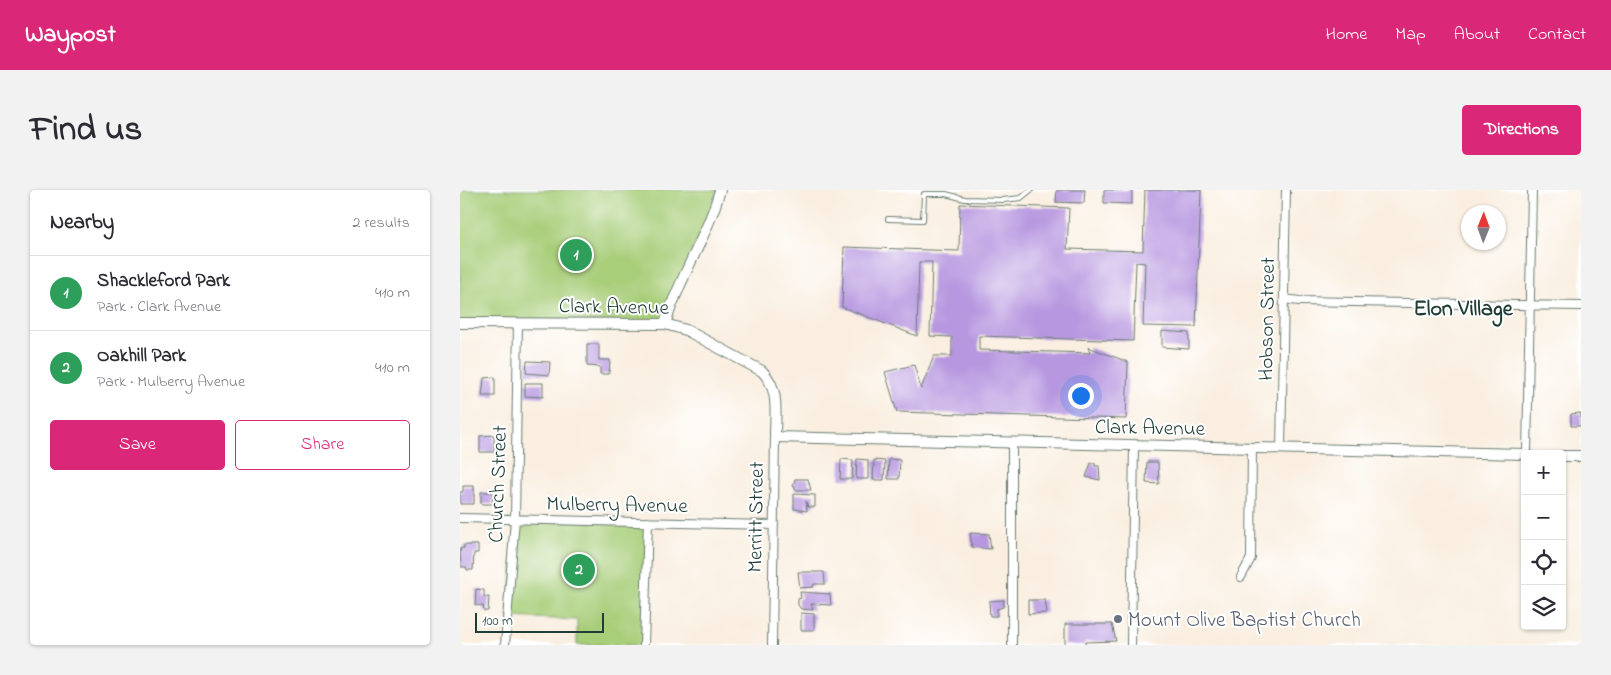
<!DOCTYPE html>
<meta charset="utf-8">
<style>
:root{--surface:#fff;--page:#f2f2f3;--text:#2b2b33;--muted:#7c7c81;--line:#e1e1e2;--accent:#db2777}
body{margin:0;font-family:"Indie Flower",sans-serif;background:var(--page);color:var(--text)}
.controls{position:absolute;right:15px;bottom:15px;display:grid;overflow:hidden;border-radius:5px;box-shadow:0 1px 4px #0004}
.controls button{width:45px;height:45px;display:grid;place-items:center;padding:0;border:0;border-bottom:1px solid var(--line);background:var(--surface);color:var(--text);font:25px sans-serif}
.compass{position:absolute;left:1001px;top:15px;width:45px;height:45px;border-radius:50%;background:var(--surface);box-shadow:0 1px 4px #0004;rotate:1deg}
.scale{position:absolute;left:15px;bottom:12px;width:129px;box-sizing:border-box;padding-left:5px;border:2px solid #1f3d34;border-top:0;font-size:14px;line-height:18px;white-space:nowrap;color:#1f3d34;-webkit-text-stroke:4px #fff;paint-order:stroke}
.you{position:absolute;left:620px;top:205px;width:18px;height:18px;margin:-12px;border:4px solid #fff;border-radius:50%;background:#1a73e8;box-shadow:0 0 0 8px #1a73e833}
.badge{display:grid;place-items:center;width:32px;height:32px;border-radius:50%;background:var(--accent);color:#fff;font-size:16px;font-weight:700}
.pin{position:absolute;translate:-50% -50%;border:2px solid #fff;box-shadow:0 1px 5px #0006}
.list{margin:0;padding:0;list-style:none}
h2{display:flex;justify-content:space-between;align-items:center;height:65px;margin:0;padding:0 20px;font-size:21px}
h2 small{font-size:16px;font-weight:400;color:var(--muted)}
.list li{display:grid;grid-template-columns:32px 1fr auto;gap:15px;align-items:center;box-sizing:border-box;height:75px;padding:0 20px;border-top:1px solid var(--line)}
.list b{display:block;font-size:19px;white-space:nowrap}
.list p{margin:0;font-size:16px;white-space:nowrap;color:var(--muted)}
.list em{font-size:16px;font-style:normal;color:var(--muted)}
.actions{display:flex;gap:10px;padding:15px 20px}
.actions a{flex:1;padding:11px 0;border:1px solid var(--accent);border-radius:5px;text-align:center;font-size:18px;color:var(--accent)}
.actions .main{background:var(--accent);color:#fff}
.icon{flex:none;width:28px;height:28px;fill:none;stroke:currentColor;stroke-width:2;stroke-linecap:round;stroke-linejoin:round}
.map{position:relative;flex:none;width:1121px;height:455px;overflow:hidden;border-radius:5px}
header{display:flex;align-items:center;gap:30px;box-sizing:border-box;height:70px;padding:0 25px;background:var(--accent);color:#fff}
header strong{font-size:24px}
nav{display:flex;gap:28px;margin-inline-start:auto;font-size:18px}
.intro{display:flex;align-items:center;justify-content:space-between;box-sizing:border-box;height:120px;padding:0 30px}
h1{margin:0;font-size:35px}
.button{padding:12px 22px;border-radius:5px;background:var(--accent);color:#fff;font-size:18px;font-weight:700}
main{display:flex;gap:30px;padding:0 30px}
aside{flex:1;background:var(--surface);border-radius:5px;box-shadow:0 1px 4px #0004}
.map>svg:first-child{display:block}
.green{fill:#a8ce79;stroke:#648656}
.building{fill:#b798e0}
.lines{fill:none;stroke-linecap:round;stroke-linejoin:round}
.lane-casing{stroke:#6b7b70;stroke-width:6}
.street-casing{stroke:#6b7b70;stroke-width:10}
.secondary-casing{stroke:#6b7b70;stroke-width:12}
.lane{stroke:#fff;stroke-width:4}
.street{stroke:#fff;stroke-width:8}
.secondary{stroke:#fff;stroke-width:10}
.worship-dot{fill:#6b7280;stroke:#fff;stroke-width:2}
.labels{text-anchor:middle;stroke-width:4;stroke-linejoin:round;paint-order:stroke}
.street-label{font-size:21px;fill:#1f3d34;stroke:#fff}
.worship-label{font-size:21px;fill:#5b616d;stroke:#fff;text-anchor:start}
.neighbourhood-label{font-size:22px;font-weight:bold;fill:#1f3d34;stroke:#fff}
</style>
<header>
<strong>Waypost</strong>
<nav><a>Home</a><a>Map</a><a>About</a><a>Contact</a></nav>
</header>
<div class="intro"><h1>Find us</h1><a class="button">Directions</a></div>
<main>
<aside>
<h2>Nearby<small>2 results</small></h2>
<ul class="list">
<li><span class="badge" style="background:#2e9e5b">1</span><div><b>Shackleford Park</b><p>Park · Clark Avenue</p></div><em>410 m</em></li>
<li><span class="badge" style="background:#2e9e5b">2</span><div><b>Oakhill Park</b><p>Park · Mulberry Avenue</p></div><em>410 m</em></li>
</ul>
<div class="actions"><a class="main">Save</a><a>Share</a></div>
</aside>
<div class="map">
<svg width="1121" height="455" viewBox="0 0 1121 455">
<rect width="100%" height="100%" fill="#fff"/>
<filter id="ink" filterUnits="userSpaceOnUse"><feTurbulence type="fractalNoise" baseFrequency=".02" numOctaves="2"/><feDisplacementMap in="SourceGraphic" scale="10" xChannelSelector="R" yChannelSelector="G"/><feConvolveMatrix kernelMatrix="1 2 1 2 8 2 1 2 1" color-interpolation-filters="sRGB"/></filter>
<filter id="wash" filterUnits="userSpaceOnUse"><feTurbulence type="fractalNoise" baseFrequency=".0096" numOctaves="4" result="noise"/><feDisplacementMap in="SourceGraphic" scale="20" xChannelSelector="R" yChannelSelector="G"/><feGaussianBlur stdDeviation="1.12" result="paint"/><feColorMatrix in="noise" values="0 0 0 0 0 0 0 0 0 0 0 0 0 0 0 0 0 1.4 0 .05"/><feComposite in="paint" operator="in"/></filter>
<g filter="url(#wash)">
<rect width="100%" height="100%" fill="#f9eedf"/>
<path class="green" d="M 0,0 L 258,0 L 204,132 L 0,131 Z
M 56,330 L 187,333 L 183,455 L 117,455 L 117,430 L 48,427 Z"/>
<g id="blocks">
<path class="building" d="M 597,0 L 625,0 L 624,13 L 596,12 Z
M 644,0 L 672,0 L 672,14 L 644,13 Z
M 685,0 L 741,0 L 736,137 L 683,136 L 685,73 L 676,72 L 673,151 L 519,146 L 519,160 L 630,163 L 628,157 L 668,172 L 666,229 L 437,222 L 425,182 L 454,175 L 461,199 L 474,166 L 492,166 L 492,147 L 470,146 L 472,72 L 459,72 L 457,146 L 382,117 L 384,57 L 499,61 L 500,14 L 609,18 L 607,59 L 683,61 Z
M 702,141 L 729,143 L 729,159 L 702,157 Z
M 127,154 L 139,154 L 139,170 L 150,170 L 149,184 L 140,184 L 140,177 L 127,176 Z
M 67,171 L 90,172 L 89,185 L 66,183 Z
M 35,187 L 35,206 L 22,206 L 24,188 Z
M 65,193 L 83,193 L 83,207 L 65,206 Z
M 1121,223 L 1121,236 L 1111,236 L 1111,224 Z
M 34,245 L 34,262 L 20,262 L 20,246 Z
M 381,269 L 393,270 L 392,289 L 380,289 Z
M 397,269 L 408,270 L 408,289 L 396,289 Z
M 429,269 L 440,270 L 439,289 L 428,289 Z
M 414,270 L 425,271 L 424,290 L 413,290 Z
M 687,272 L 698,272 L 699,294 L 686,293 Z
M 631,273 L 635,273 L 635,276 L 639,276 L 640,290 L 626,287 Z
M 335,289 L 348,289 L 351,300 L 335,300 L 335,297 L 333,296 Z
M 3,296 L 14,296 L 14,314 L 0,314 L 0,302 L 3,302 Z
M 21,302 L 32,302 L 33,314 L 21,314 Z
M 334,304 L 355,305 L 355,317 L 348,317 L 346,311 L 347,321 L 334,319 Z
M 510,343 L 529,344 L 531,359 L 512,357 Z
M 4,355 L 18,355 L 18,363 L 14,363 L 13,380 L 7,380 L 6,377 L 1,377 L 0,361 L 1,358 L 4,358 Z
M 338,382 L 364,382 L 365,394 L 354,394 L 353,397 L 340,398 Z
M 16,399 L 24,400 L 24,407 L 29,407 L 28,421 L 24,421 L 23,416 L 15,415 Z
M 340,402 L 370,404 L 371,415 L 351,414 L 353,420 L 341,419 L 338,415 L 338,409 L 341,408 Z
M 544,410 L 543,417 L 537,419 L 537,426 L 530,426 L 529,411 Z
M 568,410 L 585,410 L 587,423 L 568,424 Z
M 341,423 L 354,424 L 354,440 L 341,440 Z
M 605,434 L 652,434 L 656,451 L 625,452 L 625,455 L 605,455 Z"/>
</g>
</g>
<g filter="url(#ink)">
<use href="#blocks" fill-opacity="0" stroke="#6b7b70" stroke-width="1"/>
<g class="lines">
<defs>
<path id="lane" d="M 428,29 L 463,30 L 464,4 L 486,4 L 505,9 L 543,10 L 561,8 L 571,0"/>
<path id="street" d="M 824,109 L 839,111 L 1121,116
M 821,259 L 826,0
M 1067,264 L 1072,0
M 0,328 L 314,335
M 781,387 L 791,368 L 792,258
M 45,455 L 55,329 L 58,133
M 184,455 L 188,332
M 312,455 L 315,247
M 552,455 L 552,253
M 671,455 L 674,256"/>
<path id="secondary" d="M 0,133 L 205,134 L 226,140 L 302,181 C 320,199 315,223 315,247 L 1065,264
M 205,134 C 219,88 247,47 260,0
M 1102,266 L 1121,266"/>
</defs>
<use href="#lane" class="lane-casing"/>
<use href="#street" class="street-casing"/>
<use href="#secondary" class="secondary-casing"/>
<use href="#lane" class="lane"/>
<use href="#street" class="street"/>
<use href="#secondary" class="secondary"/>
</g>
</g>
<circle class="worship-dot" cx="658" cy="429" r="5"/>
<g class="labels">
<g class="street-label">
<text transform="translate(154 116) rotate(1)" y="7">Clark Avenue</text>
<text transform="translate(806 129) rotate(-89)" y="7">Hobson Street</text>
<text transform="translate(690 237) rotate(1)" y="7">Clark Avenue</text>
<text transform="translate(37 294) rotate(-88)" y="7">Church Street</text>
<text transform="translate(157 314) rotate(1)" y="7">Mulberry Avenue</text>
<text transform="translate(295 327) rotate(-89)" y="7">Merritt Street</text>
</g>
<g class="worship-label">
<text x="668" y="436">Mount Olive Baptist Church</text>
</g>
<g class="neighbourhood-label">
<text x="1003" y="125">Elon Village</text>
</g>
</g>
</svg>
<div class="controls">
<button>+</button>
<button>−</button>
<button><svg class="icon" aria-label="locate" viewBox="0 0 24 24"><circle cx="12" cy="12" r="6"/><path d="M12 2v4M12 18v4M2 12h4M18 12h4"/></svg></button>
<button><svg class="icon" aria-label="layers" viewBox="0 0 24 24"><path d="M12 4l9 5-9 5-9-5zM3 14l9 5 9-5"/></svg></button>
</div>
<svg class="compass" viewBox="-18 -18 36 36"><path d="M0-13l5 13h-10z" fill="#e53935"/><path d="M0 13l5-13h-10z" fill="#7c7c81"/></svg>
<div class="scale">100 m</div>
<div class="you"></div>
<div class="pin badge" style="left:116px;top:65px;background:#2e9e5b">1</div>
<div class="pin badge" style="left:119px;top:380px;background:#2e9e5b">2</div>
</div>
</main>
